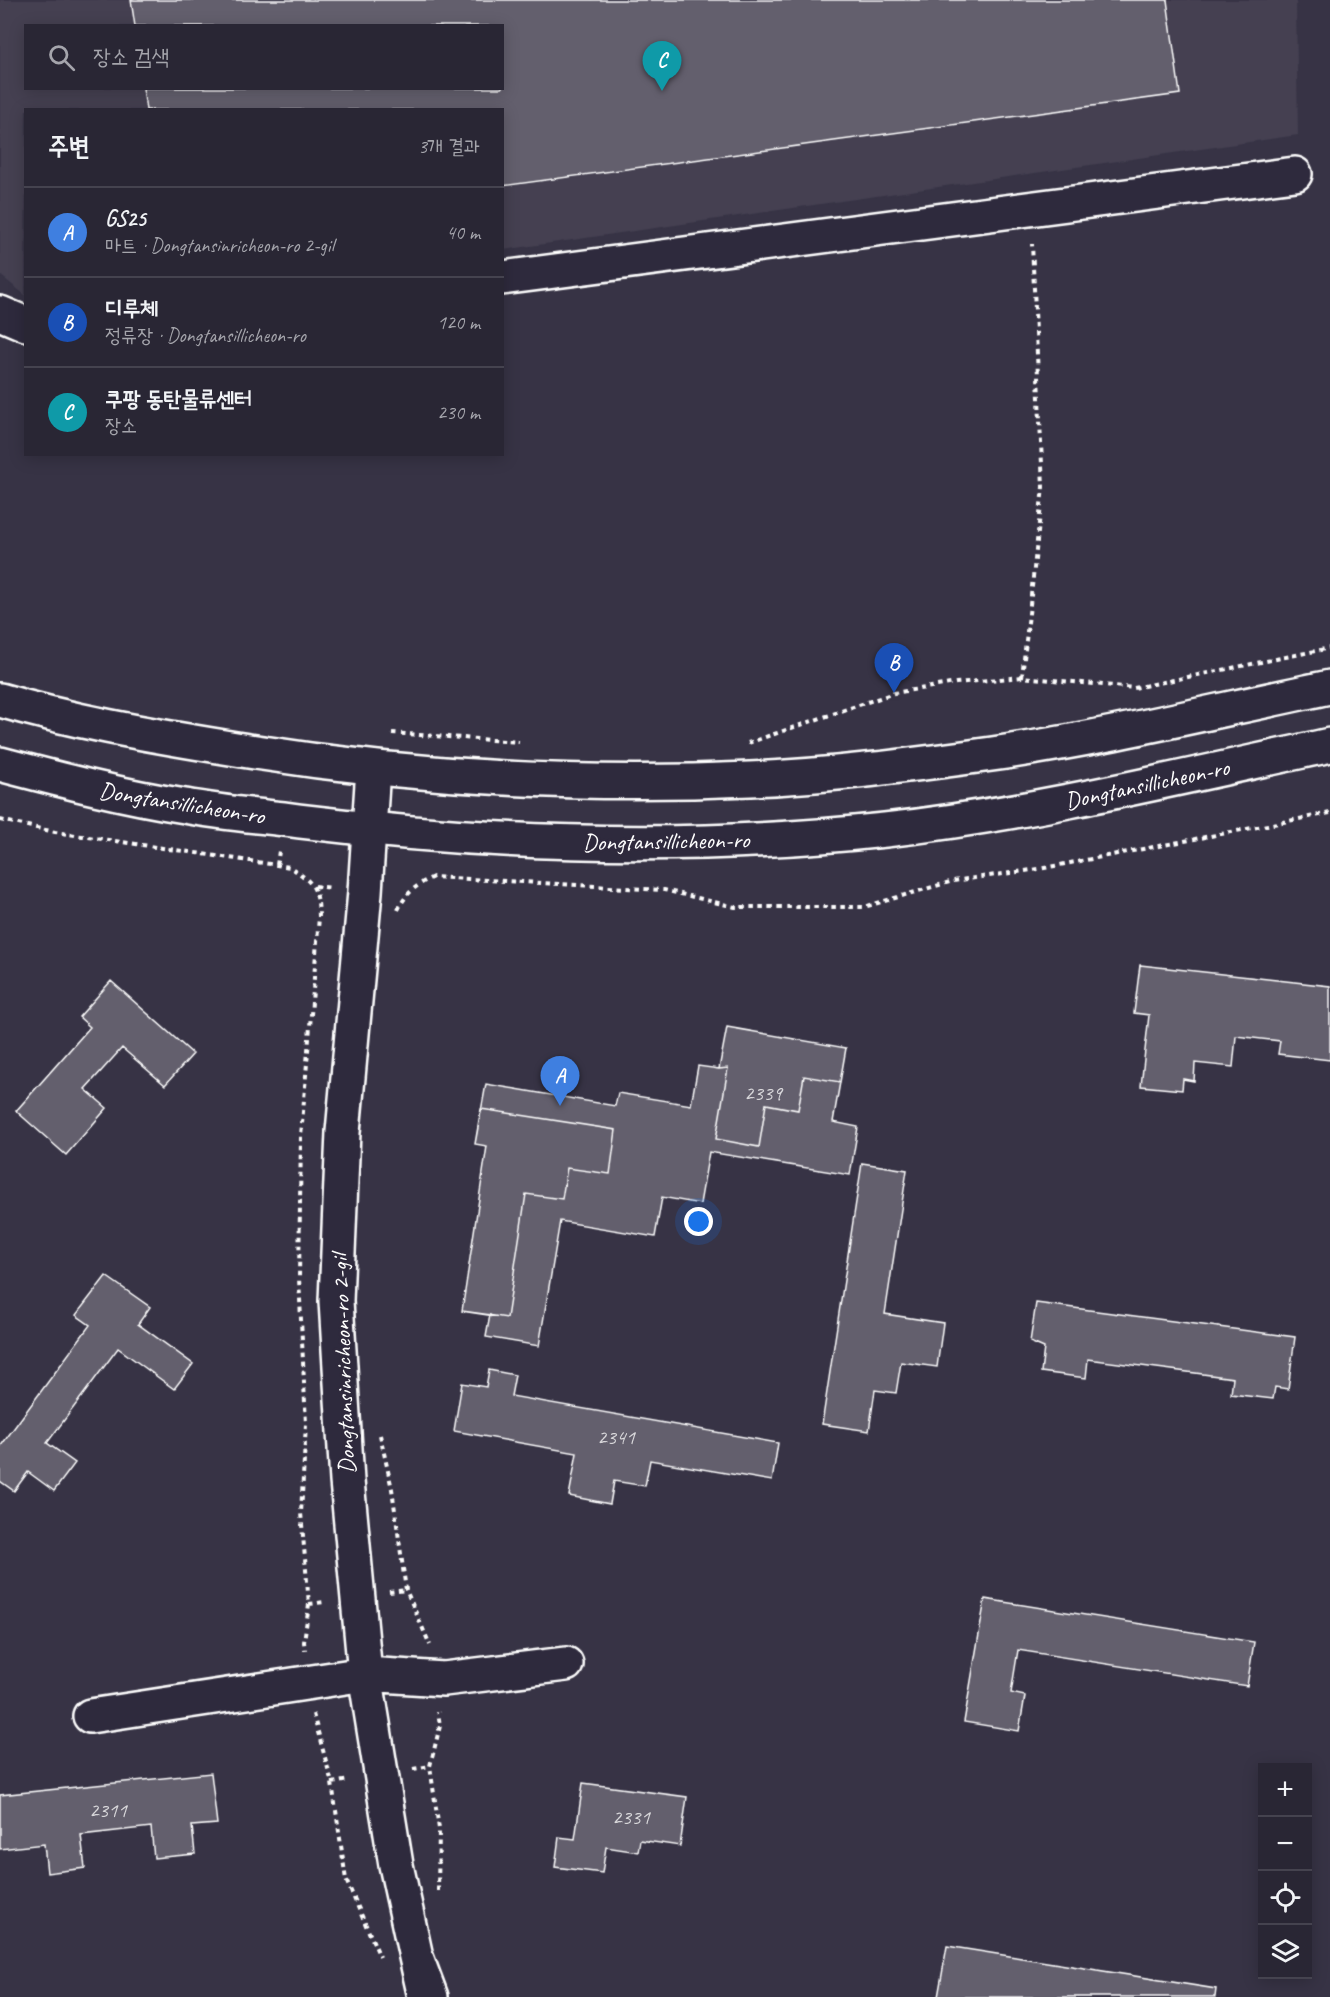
<!DOCTYPE html>
<html lang="ko">
<meta charset="utf-8">
<style>
:root{--surface:#292634;--page:#312e3c;--text:#f1f3f6;--muted:#a5a5ac;--line:#45434f;--accent:#ff9aa2}
body{margin:0;font-family:Caveat,"Poor Story",sans-serif;background:var(--page);color:var(--text)}
.controls{position:absolute;right:18px;bottom:18px;display:grid;overflow:hidden;border-radius:0px;box-shadow:0 3px 15px #0003}
.controls button{width:54px;height:54px;display:grid;place-items:center;padding:0;border:0;border-bottom:2px solid var(--line);background:var(--surface);color:var(--text);font:30px sans-serif}
.you{position:absolute;left:699px;top:1222px;width:21px;height:21px;margin:-15px;border:4px solid #fff;border-radius:50%;background:#1a73e8;box-shadow:0 0 0 9px #1a73e833}
.badge{display:grid;place-items:center;width:39px;height:39px;border-radius:50%;background:var(--accent);color:#fff;font-size:20px;font-weight:700}
.pin{position:absolute;translate:-50% -50px;filter:drop-shadow(0 2px 3px #0008)}
.pin::after{content:'';position:absolute;top:32px;width:21px;height:18px;background:inherit;clip-path:polygon(0 0,100% 0,50% 100%)}
.list{margin:0;padding:0;list-style:none}
h2{display:flex;justify-content:space-between;align-items:center;height:78px;margin:0;padding:0 24px;font-size:26px}
h2 small{font-size:20px;font-weight:400;color:var(--muted)}
.list li{display:grid;grid-template-columns:39px 1fr auto;gap:18px;align-items:center;box-sizing:border-box;height:90px;padding:0 24px;border-top:2px solid var(--line)}
.list b{display:block;font-size:22px;white-space:nowrap}
.list p{margin:0;font-size:20px;white-space:nowrap;color:var(--muted)}
.list em{font-size:20px;font-style:normal;color:var(--muted)}
.icon{flex:none;width:33px;height:33px;fill:none;stroke:currentColor;stroke-width:2;stroke-linecap:round;stroke-linejoin:round}
.map{position:relative;flex:none;width:1330px;height:1997px;overflow:hidden}
.search{position:absolute;background:var(--surface);box-shadow:0 3px 15px #0003;left:24px;top:24px;width:480px;height:66px;display:flex;align-items:center;gap:15px;box-sizing:border-box;padding:0 21px;border-radius:0px;color:var(--muted);font-size:22px}
.panel{position:absolute;background:var(--surface);box-shadow:0 3px 15px #0003;left:24px;top:108px;width:480px;height:348px;border-radius:0px}
.map>svg:first-child{display:block}
.built{fill:#444051;fill-rule:evenodd}
.building{fill:#635f6d;stroke:#fff;stroke-width:1.5}
.lines{fill:none;stroke-linecap:round;stroke-linejoin:round}
.minor-casing{stroke:#fff;stroke-width:38}
.major-casing{stroke:#fff;stroke-width:38}
.path{stroke:#fff;stroke-width:4;stroke-dasharray:4.5 4.5;stroke-linecap:butt}
.minor{stroke:#2f2a3d;stroke-width:33}
.major{stroke:#2f2a3d;stroke-width:33}
.labels{text-anchor:middle;stroke-width:5;stroke-linejoin:round;paint-order:stroke}
.number-label{font-size:21px;fill:#d8d7da}
.street-label{font-size:24px;fill:#fff;stroke:#2f2a3d}
</style>
<div class="map">
<svg width="1330" height="1997" viewBox="0 0 1330 1997">
<rect width="100%" height="100%" fill="#373345"/>
<filter id="ink" filterUnits="userSpaceOnUse"><feTurbulence type="fractalNoise" baseFrequency=".0167" numOctaves="2"/><feDisplacementMap in="SourceGraphic" scale="12" xChannelSelector="R" yChannelSelector="G"/><feConvolveMatrix kernelMatrix="1 2 1 2 8 2 1 2 1" color-interpolation-filters="sRGB"/></filter>
<g filter="url(#ink)">
<path class="built" d="M 0,0 L 1296,0 L 1298,135 L 503,250 L 502,110 L 26,110 L 25,295 L 0,275 ZM 26,26 L 502,26 L 502,88 L 26,88 Z"/>
<path class="building" d="M 131,0 L 1167,0 L 1180,94 L 502,186 L 502,110 L 146,110 L 143,88 L 502,88 L 502,26 L 135,26 Z
M 1140,965 L 1330,986 L 1330,1060 L 1278,1054 L 1280,1041 L 1236,1036 L 1233,1067 L 1195,1063 L 1194,1081 L 1183,1079 L 1182,1090 L 1141,1086 L 1149,1015 L 1134,1013 Z
M 111,981 L 193,1054 L 165,1085 L 122,1048 L 85,1089 L 107,1108 L 66,1155 L 16,1111 L 90,1027 L 79,1017 Z
M 727,1027 L 846,1048 L 840,1082 L 804,1076 L 798,1110 L 766,1104 L 759,1147 L 716,1139 L 728,1068 L 719,1069 Z
M 727,1027 L 846,1048 L 833,1122 L 858,1127 L 850,1175 L 709,1152 L 700,1204 L 662,1197 L 655,1237 L 560,1221 L 539,1346 L 486,1337 L 490,1315 L 462,1311 L 487,1146 L 475,1144 L 486,1084 L 615,1106 L 618,1093 L 691,1105 L 698,1066 L 719,1069 Z
M 481,1109 L 616,1130 L 610,1174 L 567,1168 L 562,1199 L 526,1194 L 507,1318 L 462,1311 L 487,1146 L 475,1144 Z
M 862,1163 L 907,1170 L 885,1314 L 943,1323 L 937,1367 L 901,1362 L 896,1393 L 875,1390 L 869,1431 L 822,1424 Z
M 106,1276 L 150,1307 L 138,1324 L 193,1364 L 174,1389 L 118,1348 L 47,1443 L 75,1463 L 54,1491 L 28,1472 L 14,1491 L 0,1481 L 0,1447 L 90,1325 L 76,1315 Z
M 1036,1303 L 1295,1337 L 1288,1389 L 1275,1387 L 1273,1399 L 1231,1394 L 1233,1378 L 1088,1359 L 1086,1378 L 1041,1372 L 1044,1348 L 1030,1342 Z
M 489,1370 L 515,1375 L 511,1396 L 778,1443 L 772,1481 L 650,1460 L 645,1486 L 614,1481 L 610,1504 L 569,1496 L 577,1453 L 454,1431 L 462,1383 L 486,1387 Z
M 985,1599 L 1254,1642 L 1247,1686 L 1018,1650 L 1011,1693 L 1025,1696 L 1019,1731 L 964,1722 Z
M 211,1773 L 217,1824 L 192,1826 L 195,1854 L 154,1858 L 151,1827 L 81,1835 L 85,1868 L 47,1873 L 44,1844 L 0,1849 L 0,1795 Z
M 583,1783 L 687,1797 L 680,1846 L 640,1840 L 638,1852 L 606,1847 L 602,1873 L 555,1867 L 559,1837 L 575,1839 Z
M 947,1946 L 1216,1989 L 1215,1997 L 938,1997 Z"/>
<g class="lines">
<defs>
<path id="minor" d="M 502,278 L 1295,174
M 0,313 L 26,324
M 373,768 L 365,892 L 343,1132 L 336,1301 L 347,1481 L 365,1674 L 396,1865 L 416,1957
M 90,1716 L 365,1674 L 444,1679 L 566,1664
M 425,1997 L 416,1957 L 431,1997"/>
<path id="major" d="M 0,700 C 71,721 145,734 218,746 C 393,776 572,787 750,779 C 830,776 912,765 992,754 C 1105,738 1218,710 1330,687
M 0,764 C 61,780 122,796 185,806 C 222,813 261,816 299,821 C 493,845 690,851 885,830 C 1035,813 1182,777 1330,745"/>
</defs>
<use href="#minor" class="minor-casing"/>
<use href="#major" class="major-casing"/>
<path class="path" d="M 1022,677 L 1043,487 L 1032,244
M 392,733 L 519,742
M 748,743 L 894,693 L 956,683 L 1022,677 L 1134,688 L 1330,648
M 0,820 L 55,832 L 290,867 C 314,883 318,888 319,917 L 301,1136 L 300,1203 L 299,1278 L 306,1424 L 301,1513 L 309,1604 L 304,1642 L 305,1650
M 277,865 L 279,851
M 315,886 L 332,888
M 398,910 C 406,893 416,885 433,877 L 664,890 L 735,907 L 864,907 L 953,881 L 1039,869 L 1330,813
M 380,1435 L 392,1489 L 406,1590 L 430,1645
M 389,1592 L 406,1590
M 309,1604 L 325,1602
M 313,1714 L 332,1783 L 346,1880 L 380,1957
M 413,1769 L 430,1766
M 332,1783 L 349,1780
M 438,1891 L 439,1829 L 430,1766 L 440,1726 L 438,1712"/>
<use href="#minor" class="minor"/>
<use href="#major" class="major"/>
</g>
</g>
<g class="labels">
<g class="number-label">
<text x="763" y="1100">2339</text>
<text x="616" y="1444">2341</text>
<text x="108" y="1817">2311</text>
<text x="631" y="1824">2331</text>
</g>
<g class="street-label">
<text transform="translate(1147 784) rotate(-12)" y="8">Dongtansillicheon-ro</text>
<text transform="translate(182 803) rotate(9)" y="8">Dongtansillicheon-ro</text>
<text transform="translate(666 841) rotate(-1)" y="8">Dongtansillicheon-ro</text>
<text transform="translate(343 1364) rotate(-92)" y="8">Dongtansinricheon-ro 2-gil</text>
</g>
</g>
</svg>
<div class="controls">
<button>+</button>
<button>−</button>
<button><svg class="icon" aria-label="locate" viewBox="0 0 24 24"><circle cx="12" cy="12" r="6"/><path d="M12 2v4M12 18v4M2 12h4M18 12h4"/></svg></button>
<button><svg class="icon" aria-label="layers" viewBox="0 0 24 24"><path d="M12 4l9 5-9 5-9-5zM3 14l9 5 9-5"/></svg></button>
</div>
<div class="you"></div>
<div class="pin badge" style="left:560px;top:1106px;background:#3f7fe0">A</div>
<div class="pin badge" style="left:894px;top:693px;background:#1a4fb4">B</div>
<div class="pin badge" style="left:662px;top:91px;background:#0f9aa8">C</div>
<div class="search"><svg class="icon" aria-label="search" viewBox="0 0 24 24"><circle cx="10" cy="10" r="6"/><path d="M15 15l6 6"/></svg>장소 검색</div>
<section class="panel">
<h2>주변<small>3개 결과</small></h2>
<ul class="list">
<li><span class="badge" style="background:#3f7fe0">A</span><div><b>GS25</b><p>마트 · Dongtansinricheon-ro 2-gil</p></div><em>40 m</em></li>
<li><span class="badge" style="background:#1a4fb4">B</span><div><b>디루체</b><p>정류장 · Dongtansillicheon-ro</p></div><em>120 m</em></li>
<li><span class="badge" style="background:#0f9aa8">C</span><div><b>쿠팡 동탄물류센터</b><p>장소</p></div><em>230 m</em></li>
</ul>
</section>
</div>
